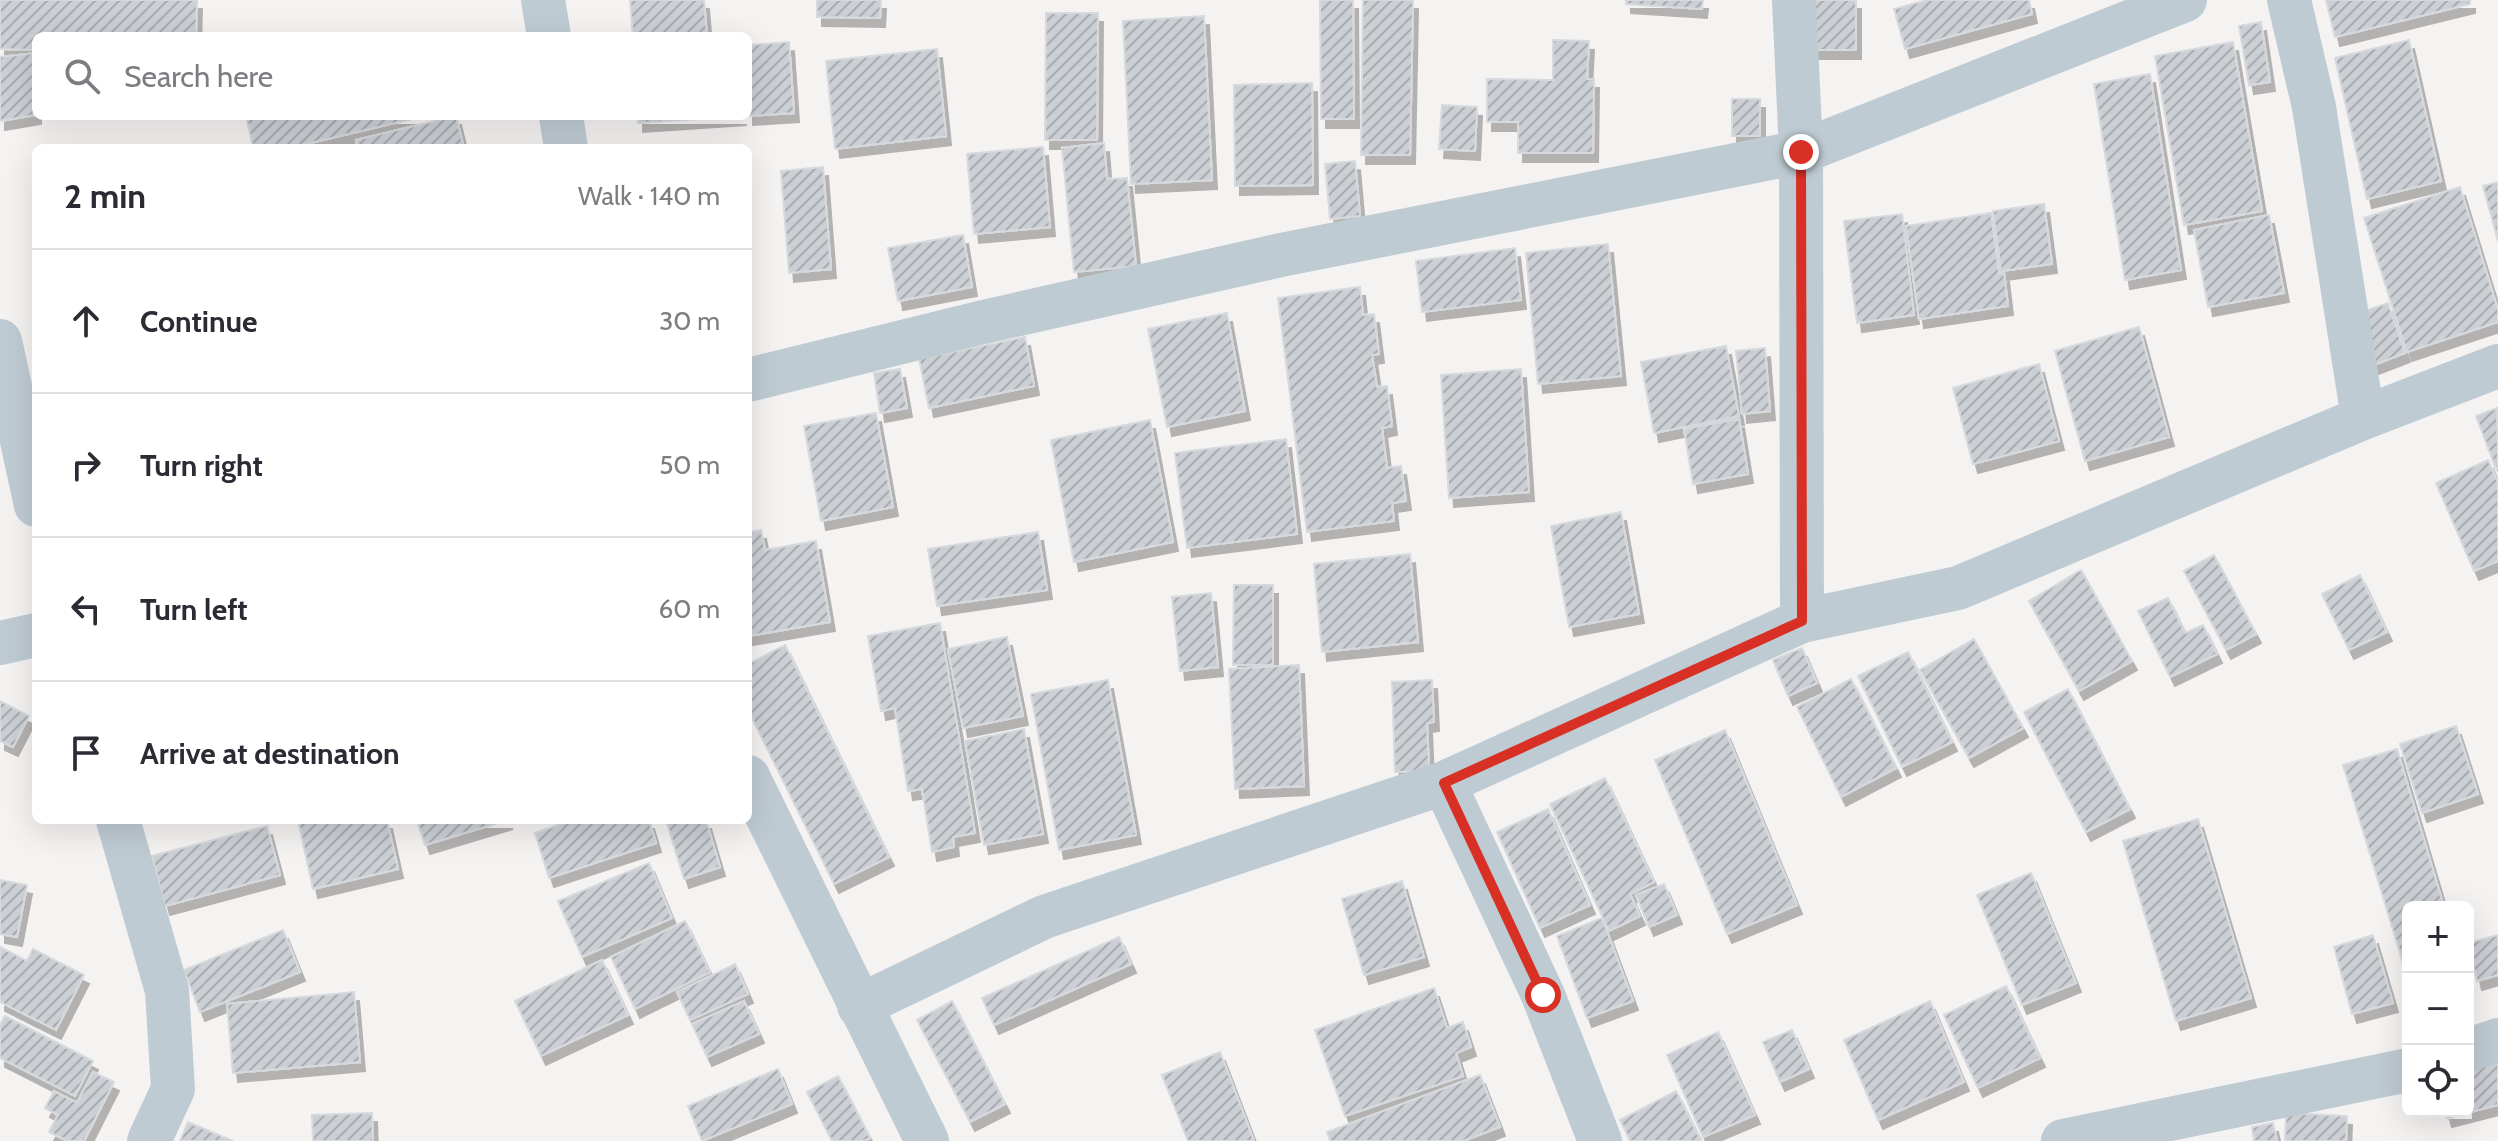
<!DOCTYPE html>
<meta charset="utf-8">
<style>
:root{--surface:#fff;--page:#f7f7f7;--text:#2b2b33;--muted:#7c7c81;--line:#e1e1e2}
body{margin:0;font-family:Cabin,sans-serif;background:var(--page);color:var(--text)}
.controls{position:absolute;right:24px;bottom:24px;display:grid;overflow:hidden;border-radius:12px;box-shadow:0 8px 32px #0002}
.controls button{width:72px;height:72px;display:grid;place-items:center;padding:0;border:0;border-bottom:2px solid var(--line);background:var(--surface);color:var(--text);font:40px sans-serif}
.stop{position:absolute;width:24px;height:24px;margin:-18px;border:6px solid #d93025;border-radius:50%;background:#fff}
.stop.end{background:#d93025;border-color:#fff;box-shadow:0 2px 8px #0008}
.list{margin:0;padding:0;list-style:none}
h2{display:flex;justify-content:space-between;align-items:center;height:104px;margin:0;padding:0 32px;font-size:34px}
h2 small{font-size:26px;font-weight:400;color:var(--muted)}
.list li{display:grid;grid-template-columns:52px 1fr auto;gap:24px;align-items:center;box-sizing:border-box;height:144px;padding:0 32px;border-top:2px solid var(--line)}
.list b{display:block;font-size:30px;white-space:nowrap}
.list em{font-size:26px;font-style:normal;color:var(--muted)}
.icon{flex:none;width:44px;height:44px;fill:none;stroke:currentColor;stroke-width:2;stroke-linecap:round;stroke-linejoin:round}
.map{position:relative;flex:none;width:2498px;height:1141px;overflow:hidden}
.search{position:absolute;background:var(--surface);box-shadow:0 8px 32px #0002;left:32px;top:32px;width:720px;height:88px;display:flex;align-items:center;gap:20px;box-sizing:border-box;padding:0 28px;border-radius:12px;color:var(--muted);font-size:30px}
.panel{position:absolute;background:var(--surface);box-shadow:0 8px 32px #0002;left:32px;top:144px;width:720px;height:680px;border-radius:12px}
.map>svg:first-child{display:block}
.building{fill:url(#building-hatch);stroke:#d6d9de;stroke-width:2;filter:url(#shadow)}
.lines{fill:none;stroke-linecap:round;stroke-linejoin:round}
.minor{stroke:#bfcbd3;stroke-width:44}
.route{stroke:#d93025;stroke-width:10}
</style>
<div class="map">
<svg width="2498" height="1141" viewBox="0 0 2498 1141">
<defs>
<pattern id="building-hatch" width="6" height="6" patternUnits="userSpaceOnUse" patternTransform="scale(2)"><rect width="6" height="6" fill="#ccd0d5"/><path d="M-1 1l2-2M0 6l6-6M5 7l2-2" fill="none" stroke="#a8acb0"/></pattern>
<filter id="shadow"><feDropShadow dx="5" dy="9" stdDeviation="0" flood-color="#0004"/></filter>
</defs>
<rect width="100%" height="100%" fill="#f5f2f2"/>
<path class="building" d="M 0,0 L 197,0 L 196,36 L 36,36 L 36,50 L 0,49 Z
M 630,0 L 704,0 L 707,36 L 633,36 Z
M 817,0 L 881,0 L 880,18 L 817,17 Z
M 1320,0 L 1353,0 L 1354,119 L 1321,119 Z
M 1363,0 L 1413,0 L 1410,155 L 1361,155 Z
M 1626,0 L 1703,0 L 1702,9 L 1626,4 Z
M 1813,0 L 1856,0 L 1856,50 L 1813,50 Z
M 1927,0 L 2029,0 L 2032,14 L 1905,49 L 1894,9 Z
M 2326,0 L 2470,0 L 2470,4 L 2335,37 Z
M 1046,13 L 1098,13 L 1097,140 L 1045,140 Z
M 1204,16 L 1212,180 L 1131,184 L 1123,21 Z
M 2261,22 L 2270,82 L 2249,85 L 2239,26 Z
M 1553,40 L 1589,41 L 1587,79 L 1594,79 L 1593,153 L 1518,153 L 1518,122 L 1487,122 L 1487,79 L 1553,80 Z
M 2409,40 L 2441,181 L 2367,199 L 2335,58 Z
M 789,42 L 794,113 L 748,116 L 748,45 Z
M 2233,42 L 2262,211 L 2184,225 L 2155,56 Z
M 937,49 L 946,136 L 835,149 L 826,61 Z
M 36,53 L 36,115 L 0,121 L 0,57 Z
M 2150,74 L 2181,270 L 2125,280 L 2094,84 Z
M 1312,83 L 1313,185 L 1235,186 L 1234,85 Z
M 1732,99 L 1760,99 L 1760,136 L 1732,136 Z
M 1442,105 L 1477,107 L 1475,151 L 1439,149 Z
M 246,116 L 425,116 L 289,148 L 253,148 Z
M 456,116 L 464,148 L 358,148 L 356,140 Z
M 638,116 L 742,116 L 638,123 Z
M 1104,143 L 1107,179 L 1127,178 L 1136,266 L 1074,272 L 1062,148 Z
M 1043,147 L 1050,227 L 974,234 L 967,154 Z
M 1355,161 L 1360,216 L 1330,219 L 1325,164 Z
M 823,167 L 831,269 L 789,273 L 781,171 Z
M 2498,182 L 2498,241 L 2483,186 Z
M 2460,187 L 2498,310 L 2498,322 L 2407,352 L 2364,218 Z
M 2044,204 L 2052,264 L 2001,271 L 1993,211 Z
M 1991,213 L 1999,274 L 2004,273 L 2008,306 L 1919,319 L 1906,226 Z
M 1902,214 L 1914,315 L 1857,323 L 1844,221 Z
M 2269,215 L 2284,293 L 2208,307 L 2194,230 Z
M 963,235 L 972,287 L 898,301 L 888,248 Z
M 1608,244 L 1621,376 L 1538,384 L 1526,253 Z
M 1515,248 L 1521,300 L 1422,312 L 1416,261 Z
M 1360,287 L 1363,315 L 1374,314 L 1379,354 L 1372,355 L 1377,387 L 1387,386 L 1392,426 L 1382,428 L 1387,468 L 1401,466 L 1406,501 L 1392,503 L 1394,521 L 1307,532 L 1278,298 Z
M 2388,303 L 2405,353 L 2374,365 L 2356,314 Z
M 1227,313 L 1245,411 L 1167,427 L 1148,329 Z
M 2139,327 L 2169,437 L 2085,461 L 2055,351 Z
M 1025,337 L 1034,386 L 929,408 L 919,359 Z
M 1726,346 L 1739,416 L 1654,433 L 1641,362 Z
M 1765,348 L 1770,411 L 1742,414 L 1736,351 Z
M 2039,364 L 2059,441 L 1973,464 L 1953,388 Z
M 900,369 L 907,408 L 880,413 L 874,373 Z
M 1521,369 L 1529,492 L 1449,498 L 1441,375 Z
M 2497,408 L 2498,468 L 2496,469 L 2476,416 Z
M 876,413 L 893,507 L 821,521 L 804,426 Z
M 1739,419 L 1748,474 L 1693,484 L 1684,429 Z
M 1150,420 L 1173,542 L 1074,562 L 1051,440 Z
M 1286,439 L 1297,534 L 1187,548 L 1175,453 Z
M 2488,460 L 2498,483 L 2498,561 L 2474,571 L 2436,483 Z
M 1621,512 L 1639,614 L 1569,627 L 1551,526 Z
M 761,530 L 765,550 L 816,541 L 830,622 L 748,636 L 748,532 Z
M 1038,532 L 1047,590 L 937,606 L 928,549 Z
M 1410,554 L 1418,642 L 1322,652 L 1314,564 Z
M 2214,555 L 2256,634 L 2226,650 L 2184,571 Z
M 2081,570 L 2132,661 L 2079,691 L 2029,601 Z
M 2360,575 L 2387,632 L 2349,650 L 2322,594 Z
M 1234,585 L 1273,585 L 1273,665 L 1233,665 Z
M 1211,593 L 1218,667 L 1180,671 L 1172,597 Z
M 2168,598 L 2185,633 L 2203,625 L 2217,654 L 2170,677 L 2138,611 Z
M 940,623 L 975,833 L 953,837 L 954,847 L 932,852 L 922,789 L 908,791 L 895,708 L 881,711 L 868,636 Z
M 1007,637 L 1023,716 L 963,728 L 948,649 Z
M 1974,639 L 2023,728 L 1969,758 L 1920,670 Z
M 785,645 L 889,857 L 834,884 L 748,710 L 748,664 Z
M 1802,648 L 1817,683 L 1788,696 L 1773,660 Z
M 1908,652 L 1952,742 L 1902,767 L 1858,676 Z
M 1299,665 L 1304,786 L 1235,789 L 1229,669 Z
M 1851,679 L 1896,768 L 1841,797 L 1797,707 Z
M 1108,680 L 1136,835 L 1059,850 L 1031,694 Z
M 1432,680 L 1434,722 L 1427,723 L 1429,771 L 1395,772 L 1392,682 Z
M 2068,689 L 2130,809 L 2086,832 L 2024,712 Z
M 0,701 L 29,716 L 13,747 L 0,741 Z
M 2456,726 L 2478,794 L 2422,813 L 2400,744 Z
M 1024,729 L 1043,834 L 984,845 L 965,741 Z
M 1725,730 L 1797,905 L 1727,934 L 1655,760 Z
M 2397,749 L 2444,907 L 2408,907 L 2406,973 L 2343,765 Z
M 1605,778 L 1654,882 L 1630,894 L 1640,916 L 1609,931 L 1550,804 Z
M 1548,809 L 1590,905 L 1540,928 L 1497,832 Z
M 2198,819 L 2251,998 L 2176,1021 L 2123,841 Z
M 298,820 L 387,820 L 398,869 L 313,889 Z
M 417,820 L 508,820 L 425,845 Z
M 573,820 L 649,820 L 656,843 L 549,878 L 535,833 Z
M 666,820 L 706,820 L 720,867 L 684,879 Z
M 267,826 L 280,875 L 165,906 L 152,856 Z
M 649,863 L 672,918 L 582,957 L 558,901 Z
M 2031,873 L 2076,983 L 2022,1005 L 1977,895 Z
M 0,880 L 27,885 L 17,937 L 0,934 Z
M 1402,881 L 1424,957 L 1364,975 L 1342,899 Z
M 1664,884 L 1677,915 L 1649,927 L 1636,895 Z
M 1602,918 L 1633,1001 L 1587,1018 L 1557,936 Z
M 685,921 L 710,972 L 635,1009 L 611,957 Z
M 283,930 L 300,972 L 200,1012 L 184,970 Z
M 2373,935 L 2393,1003 L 2352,1014 L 2334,947 Z
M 2498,935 L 2498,975 L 2477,981 L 2468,943 Z
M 1119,937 L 1131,964 L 994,1025 L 982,998 Z
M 0,947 L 27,961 L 33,949 L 84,975 L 56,1030 L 0,1002 Z
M 602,960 L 628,1015 L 541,1056 L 515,1001 Z
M 735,964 L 748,994 L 690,1020 L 677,992 Z
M 2006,986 L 2040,1058 L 1978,1088 L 1944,1015 Z
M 1434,988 L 1447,1028 L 1463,1022 L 1471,1047 L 1456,1053 L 1463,1076 L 1345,1116 L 1315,1030 Z
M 354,992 L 360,1062 L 233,1073 L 227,1004 Z
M 744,1001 L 759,1034 L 707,1057 L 692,1024 Z
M 952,1001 L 1005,1104 L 970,1122 L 917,1020 Z
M 1930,1001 L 1964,1082 L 1878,1120 L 1844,1040 Z
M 5,1016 L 93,1061 L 75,1096 L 0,1058 L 0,1025 Z
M 1792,1030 L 1809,1069 L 1780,1082 L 1763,1042 Z
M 1718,1032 L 1755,1115 L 1703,1137 L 1667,1055 Z
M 1220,1052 L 1254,1141 L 1188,1141 L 1162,1075 Z
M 2498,1062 L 2498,1105 L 2447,1118 L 2445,1111 L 2468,1111 L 2468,1070 Z
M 778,1069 L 792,1104 L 702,1141 L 688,1106 Z
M 93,1072 L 114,1082 L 84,1141 L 68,1141 L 49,1132 L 58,1115 L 45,1108 L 54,1091 L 77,1103 Z
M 1480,1075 L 1500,1127 L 1463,1141 L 1330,1141 L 1327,1132 Z
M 838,1076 L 870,1138 L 864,1141 L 832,1141 L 807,1092 Z
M 1676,1091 L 1701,1141 L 1630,1141 L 1620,1120 Z
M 372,1113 L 373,1141 L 313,1141 L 312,1115 Z
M 2286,1113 L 2347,1116 L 2346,1141 L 2285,1141 Z
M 188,1122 L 233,1141 L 180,1141 Z
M 2273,1123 L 2277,1141 L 2254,1141 L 2252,1127 Z"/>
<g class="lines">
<path class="minor" d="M 543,0 L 549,36
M 1794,0 L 1801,152 L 1802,621
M 2289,0 L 2314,107 L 2363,418
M 561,116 L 566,148
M 0,341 L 36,505
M 748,380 L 979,323 L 1281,255 L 1801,152 L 2185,0
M 0,643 L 36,635
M 748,777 L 927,1141
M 1444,783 L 1543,995 L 1600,1141
M 118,820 L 167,991 L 173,1089 L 149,1141
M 859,1006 L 1044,917 L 1444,783 L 1802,621 L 1958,588 L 2363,418 L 2498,366
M 2468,1050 L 2498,1040
M 2063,1141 L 2408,1070"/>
</g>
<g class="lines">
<path class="route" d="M 1543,995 L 1444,783 L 1802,621 L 1801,152"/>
</g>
</svg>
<div class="controls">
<button>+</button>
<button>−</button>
<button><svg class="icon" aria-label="locate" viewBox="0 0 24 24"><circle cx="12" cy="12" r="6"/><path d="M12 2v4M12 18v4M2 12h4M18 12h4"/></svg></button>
</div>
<div class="stop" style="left:1543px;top:995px"></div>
<div class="stop end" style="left:1801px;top:152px"></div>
<div class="search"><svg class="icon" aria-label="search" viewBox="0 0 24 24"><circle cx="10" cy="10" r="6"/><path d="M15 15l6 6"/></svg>Search here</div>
<section class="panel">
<h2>2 min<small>Walk · 140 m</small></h2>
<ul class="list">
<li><svg class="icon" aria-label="ahead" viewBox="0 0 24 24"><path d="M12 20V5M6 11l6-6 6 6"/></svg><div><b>Continue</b></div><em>30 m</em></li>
<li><svg class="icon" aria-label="right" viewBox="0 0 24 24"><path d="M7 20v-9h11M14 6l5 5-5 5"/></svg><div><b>Turn right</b></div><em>50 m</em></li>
<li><svg class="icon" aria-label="left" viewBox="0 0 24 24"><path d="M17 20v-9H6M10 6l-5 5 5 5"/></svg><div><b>Turn left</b></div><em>60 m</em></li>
<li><svg class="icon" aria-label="arrive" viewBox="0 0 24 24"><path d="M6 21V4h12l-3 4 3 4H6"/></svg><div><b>Arrive at destination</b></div></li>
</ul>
</section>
</div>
